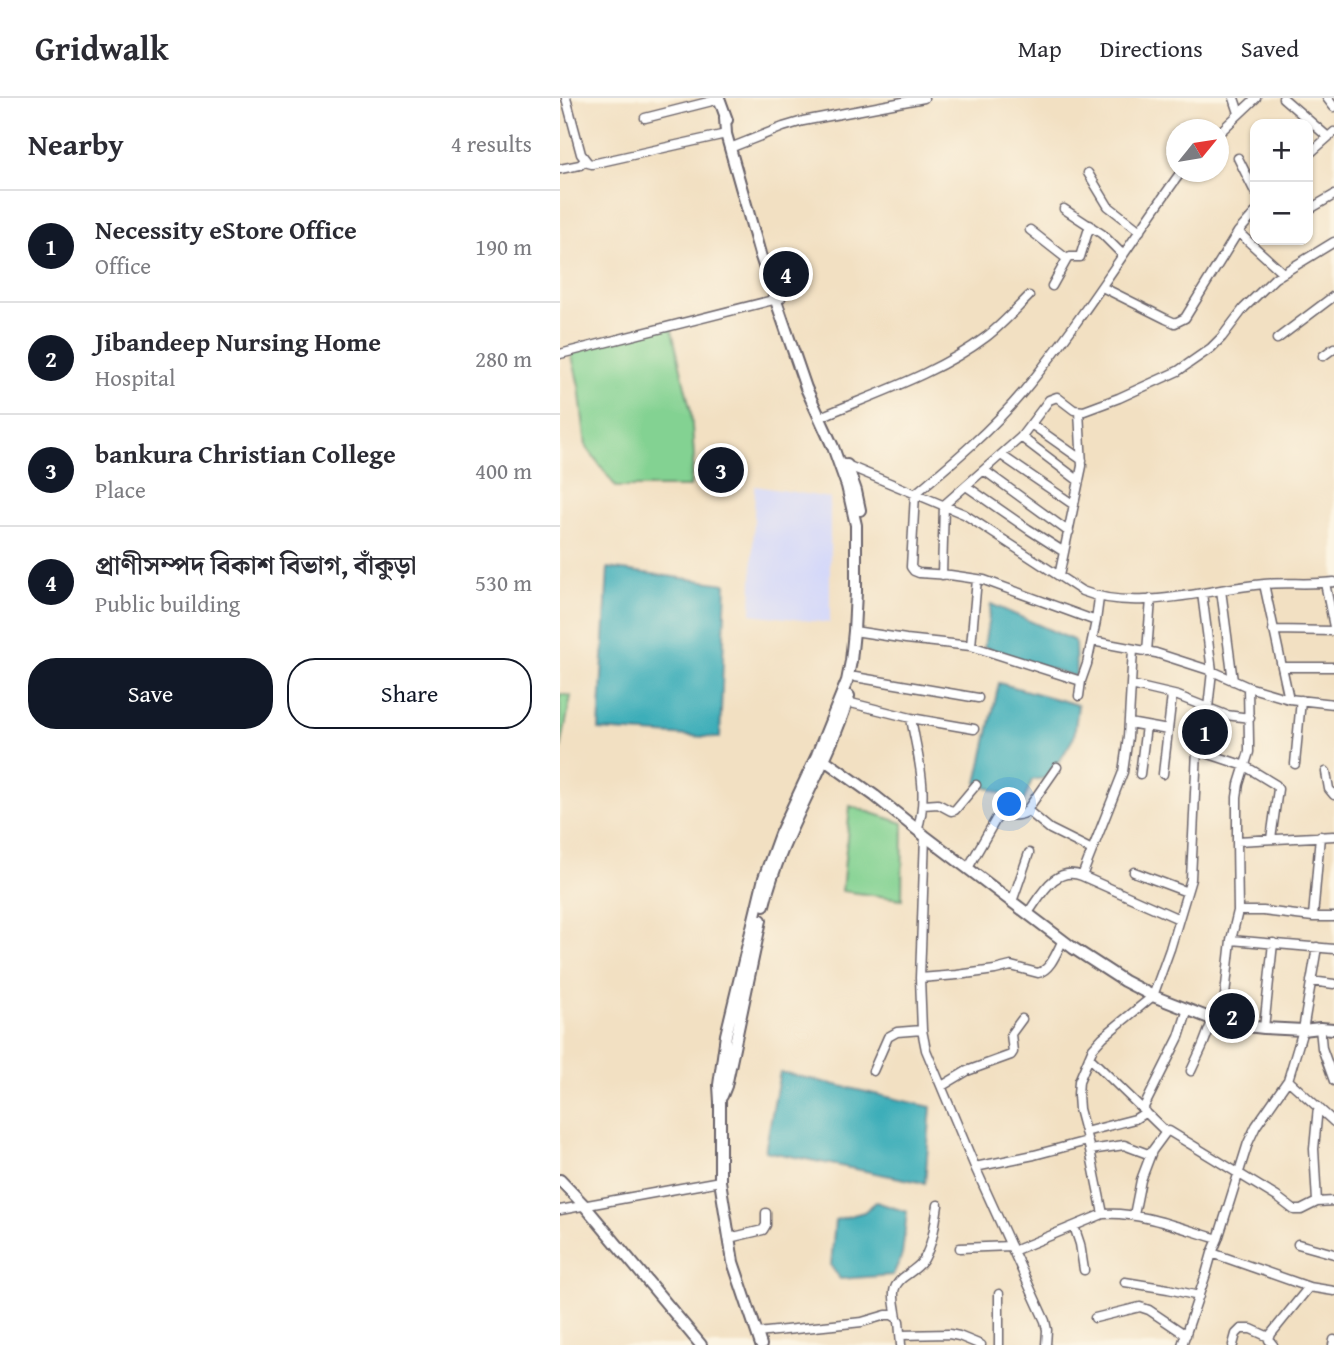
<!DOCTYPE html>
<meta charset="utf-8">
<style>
:root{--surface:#fff;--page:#f2f2f3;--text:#2b2b33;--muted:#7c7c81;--line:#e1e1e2;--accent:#111827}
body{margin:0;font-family:"Gentium Book Plus","Noto Serif Bengali",serif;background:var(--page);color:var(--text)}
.controls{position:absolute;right:21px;top:21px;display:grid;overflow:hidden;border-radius:14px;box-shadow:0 2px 5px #0004}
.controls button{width:63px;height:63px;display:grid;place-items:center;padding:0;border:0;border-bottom:2px solid var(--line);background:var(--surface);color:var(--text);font:35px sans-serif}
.compass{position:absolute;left:606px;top:21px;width:63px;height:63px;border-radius:50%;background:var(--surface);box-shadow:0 2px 5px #0004;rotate:60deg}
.you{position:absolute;left:450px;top:707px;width:24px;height:24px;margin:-18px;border:5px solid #fff;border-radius:50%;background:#1a73e8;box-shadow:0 0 0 10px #1a73e833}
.badge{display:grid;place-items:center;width:46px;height:46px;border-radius:50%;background:var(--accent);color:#fff;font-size:23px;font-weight:700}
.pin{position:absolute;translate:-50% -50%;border:4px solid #fff;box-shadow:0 2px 7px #0006}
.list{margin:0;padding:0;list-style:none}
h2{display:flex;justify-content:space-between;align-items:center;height:91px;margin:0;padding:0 28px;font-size:30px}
h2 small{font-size:23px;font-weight:400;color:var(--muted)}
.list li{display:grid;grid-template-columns:46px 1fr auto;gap:21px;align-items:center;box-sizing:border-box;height:112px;padding:0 28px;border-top:2px solid var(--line)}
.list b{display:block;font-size:26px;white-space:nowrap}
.list p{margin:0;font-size:23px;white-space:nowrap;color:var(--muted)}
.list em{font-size:23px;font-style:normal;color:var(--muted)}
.actions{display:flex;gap:14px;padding:21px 28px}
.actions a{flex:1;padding:16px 0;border:2px solid var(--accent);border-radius:28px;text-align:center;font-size:24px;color:var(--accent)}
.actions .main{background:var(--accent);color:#fff}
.map{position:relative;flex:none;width:774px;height:1247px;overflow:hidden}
header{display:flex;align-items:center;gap:42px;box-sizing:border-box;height:98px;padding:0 35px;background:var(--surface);border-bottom:2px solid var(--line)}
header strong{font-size:33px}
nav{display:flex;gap:38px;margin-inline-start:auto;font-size:24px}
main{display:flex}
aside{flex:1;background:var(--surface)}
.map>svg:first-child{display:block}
.built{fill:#d4d8f9}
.green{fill:#83d292;stroke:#527a66;stroke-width:2}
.water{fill:#3eaeb9;stroke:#30687a;stroke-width:2}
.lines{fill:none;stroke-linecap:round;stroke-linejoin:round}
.minor-casing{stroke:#6b646a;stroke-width:11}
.tertiary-casing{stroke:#6b646a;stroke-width:14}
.minor{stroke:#fff;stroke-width:8}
.tertiary{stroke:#fff;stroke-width:10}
</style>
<header>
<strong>Gridwalk</strong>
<nav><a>Map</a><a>Directions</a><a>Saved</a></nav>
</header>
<main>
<aside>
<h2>Nearby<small>4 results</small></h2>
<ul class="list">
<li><span class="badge">1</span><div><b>Necessity eStore Office</b><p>Office</p></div><em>190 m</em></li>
<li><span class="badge">2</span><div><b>Jibandeep Nursing Home</b><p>Hospital</p></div><em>280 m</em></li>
<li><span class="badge">3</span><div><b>bankura Christian College</b><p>Place</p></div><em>400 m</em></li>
<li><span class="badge">4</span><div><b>প্রাণীসম্পদ বিকাশ বিভাগ, বাঁকুড়া</b><p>Public building</p></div><em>530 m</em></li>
</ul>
<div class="actions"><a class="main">Save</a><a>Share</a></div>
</aside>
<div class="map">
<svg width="774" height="1247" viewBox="0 0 774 1247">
<rect width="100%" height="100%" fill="#fcf5e5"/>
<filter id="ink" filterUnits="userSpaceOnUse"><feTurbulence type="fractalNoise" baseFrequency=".0143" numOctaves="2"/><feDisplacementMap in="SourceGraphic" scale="14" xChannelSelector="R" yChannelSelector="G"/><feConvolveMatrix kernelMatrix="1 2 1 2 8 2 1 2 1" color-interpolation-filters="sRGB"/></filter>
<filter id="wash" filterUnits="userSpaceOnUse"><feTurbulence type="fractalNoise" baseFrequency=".00686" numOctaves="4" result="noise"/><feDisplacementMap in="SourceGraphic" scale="28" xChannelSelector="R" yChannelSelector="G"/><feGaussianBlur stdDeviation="1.57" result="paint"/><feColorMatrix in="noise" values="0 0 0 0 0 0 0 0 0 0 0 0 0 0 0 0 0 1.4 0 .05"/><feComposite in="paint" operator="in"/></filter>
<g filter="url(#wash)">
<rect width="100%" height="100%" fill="#f2e0c2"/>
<path class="built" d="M 195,388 L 270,400 L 270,525 L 191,516 Z"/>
<path class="green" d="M 110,224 L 131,314 L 134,358 L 130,389 L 56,389 L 26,348 L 19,288 L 10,250 Z
M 0,596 L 11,598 L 0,655 Z
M 290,708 L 343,725 L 342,801 L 282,793 Z"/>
<path class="water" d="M 48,470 L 166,486 L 160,640 L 39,632 Z
M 431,506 L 515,543 L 516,579 L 424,549 Z
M 439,585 L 518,607 L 514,639 L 502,659 L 485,680 L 472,682 L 463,705 L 417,685 Z
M 220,974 L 371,1009 L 365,1085 L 205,1053 Z
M 316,1104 L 347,1114 L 342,1157 L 333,1177 L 280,1181 L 271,1168 L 275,1122 L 304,1114 Z"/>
</g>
<g filter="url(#ink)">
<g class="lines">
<defs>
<path id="minor" d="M 6,0 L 21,56 L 28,65 L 32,66 L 166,36
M 674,0 L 679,15
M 723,0 L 768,39
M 767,0 L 774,9
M 85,20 L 160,1
M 659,35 L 696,0
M 170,50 L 223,29 L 243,23 L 364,0
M 748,57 L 774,34
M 678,60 L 695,94
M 0,71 L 20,67 L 25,62
M 528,75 L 548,108 L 580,133
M 504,111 L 542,136 L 563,157
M 748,112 L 774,97
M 470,132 L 507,161
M 678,134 L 723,175
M 492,188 L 507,161 L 510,159 L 520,159 L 530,127
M 542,189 L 606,221 L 615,225 L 625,220 L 678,134 L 695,115
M 717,241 L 774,198
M 0,256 L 221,200
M 763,258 L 774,250
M 265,317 C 318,295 380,274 426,239 C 442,227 455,212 469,198
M 471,326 L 522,362
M 461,339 L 519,383
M 441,357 L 514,407
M 284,366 L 404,416 L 522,493 C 576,515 647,491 704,486 C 727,484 751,487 774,484
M 425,373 L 509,434
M 406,388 L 468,431 L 504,454
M 382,477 L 384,407 L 461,339 L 489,302 L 497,299 L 514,312 L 524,313 L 559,300 L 618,273 L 651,250 L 662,239 L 684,210 L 715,180 L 774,144
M 499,478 L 522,368 L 519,313
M 765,485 L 774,529
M 704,486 L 729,601
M 661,492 L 673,583
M 539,500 L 536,523 L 424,482 L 390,477 L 359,475 L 354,473 L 351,469 L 355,396 C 393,364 431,332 463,294 C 521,224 568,147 621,74
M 713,532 L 774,533
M 294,533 L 346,541 L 411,548 L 521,583
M 532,543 L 596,555 L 652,573 L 688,589 L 729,601 L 774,606
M 411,548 L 417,481
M 587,554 L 591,501
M 722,569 L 774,569
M 295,579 L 418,600
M 571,587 L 618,598 L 666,617 L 690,620
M 519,598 L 521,583 L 527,566 L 536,523
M 287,604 L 351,620 L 414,631
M 351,620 C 357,656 370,696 357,732
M 569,625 L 608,632
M 637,652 L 685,668 L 716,687 L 718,691 L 711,741
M 735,666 L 741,602
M 766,674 L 769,691 L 774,697
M 580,676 L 586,628
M 603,676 L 612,597
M 363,707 L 378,706 L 391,713 L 395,712 L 416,687
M 467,712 L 490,731 L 532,752
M 365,738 L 360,880 L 362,932 L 366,952 L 415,1069 L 485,1223 L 487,1232 L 486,1247
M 677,743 L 677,699 L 679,686 L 689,654 L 689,643 L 688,589
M 408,770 L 436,721 C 444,715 456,720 465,715 L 497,669
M 574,774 L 627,794
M 522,778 L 563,674 L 568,639 L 573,551
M 452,804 L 469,755
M 678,813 L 703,813 L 753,819 L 774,819
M 468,815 C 481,797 495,767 522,778 L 619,821
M 753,819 L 760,738
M 671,842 L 774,851
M 360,880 L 397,877 L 435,872 L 451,868 L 478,875 C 491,872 497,853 503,842
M 751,883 L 774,886
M 662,925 L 671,842 L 678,813 L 677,743 L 774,738
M 704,930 L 713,845
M 760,930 L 762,950 L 774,983
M 529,959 L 606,1034
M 313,973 L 328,939 L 337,934 L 362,932
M 631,973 L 643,947 L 653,921
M 728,982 L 774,1024
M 382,988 L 407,973 L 451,957 L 453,954 L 451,936 L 462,921
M 583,1011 L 619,939 L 628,911
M 525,1034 L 575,1021 L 586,1014
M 530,1052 L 564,1047 L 588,1056 L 592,1053 L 606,1034 L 609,1033 L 717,1099 L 734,1112 L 741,1112 L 757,1104 L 774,1103
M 415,1069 L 474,1057 L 527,1043
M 757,1104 L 754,1051 L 758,1009
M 0,1112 L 160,1083
M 543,1116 L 530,1052 L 519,1011 L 518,997 L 519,983 L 533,950 L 543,939 L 593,898 L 610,851 L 631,781 L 637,652 L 648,610 L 652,573 L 642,495
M 574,1117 L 581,1082 L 592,1053
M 514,1128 L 520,1146 L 524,1172
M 169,1140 L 203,1132 L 206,1127 L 206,1115
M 738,1146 L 774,1156
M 400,1150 L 451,1148
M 453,1153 L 543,1116 C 579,1113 623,1131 658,1141
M 652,1155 L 749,1189 L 774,1193
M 565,1184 L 608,1191 L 639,1198
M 439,1196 L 439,1247
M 337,1220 C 334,1198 328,1189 348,1176 C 354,1171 360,1168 364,1161 C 373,1145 375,1125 378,1107
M 535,1220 L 580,1209 L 589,1212 L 626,1237
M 197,1235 L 302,1224 L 326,1217 L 332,1217 L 337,1220 L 339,1223 L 341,1247
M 341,1237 L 389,1236 L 399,1238 L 421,1247
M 622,1247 L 646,1176 L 652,1155 L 658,1141 L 688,1045 L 696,1028 L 728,982 L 743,932 L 757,849
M 673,1247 L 676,1236 L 681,1231 L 691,1231 L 709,1239
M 713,1247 L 709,1242 L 711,1236 L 749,1189
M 773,1247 L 774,1242"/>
<path id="tertiary" d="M 159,0 L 167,22
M 165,19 L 166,36 L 200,156 L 246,290 L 273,349 L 287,388 L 296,427 L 296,494 L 294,533 L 291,563 L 287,583 L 257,657 L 220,736 L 204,780 L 166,937 L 159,987 L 160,1004 L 160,1083 L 173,1164 L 201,1247
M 287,367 L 296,393 L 300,412
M 259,658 L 315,698 L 365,738 L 513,850 L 564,883 L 593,898 L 662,925 L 704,930 L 743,932 L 760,930 L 774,931
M 204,807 C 222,733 267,670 289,598
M 162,998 L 166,988 L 201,822
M 0,1082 L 24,1107 L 141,1247"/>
</defs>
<use href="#minor" class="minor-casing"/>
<use href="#tertiary" class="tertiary-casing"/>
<use href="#minor" class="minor"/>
<use href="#tertiary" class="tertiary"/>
</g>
</g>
</svg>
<div class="controls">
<button>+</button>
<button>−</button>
</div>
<svg class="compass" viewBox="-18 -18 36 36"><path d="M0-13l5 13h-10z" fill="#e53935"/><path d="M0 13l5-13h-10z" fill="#7c7c81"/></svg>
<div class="you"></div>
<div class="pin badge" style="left:645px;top:634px">1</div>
<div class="pin badge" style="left:672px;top:918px">2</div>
<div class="pin badge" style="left:161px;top:372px">3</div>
<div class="pin badge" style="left:226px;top:176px">4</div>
</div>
</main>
